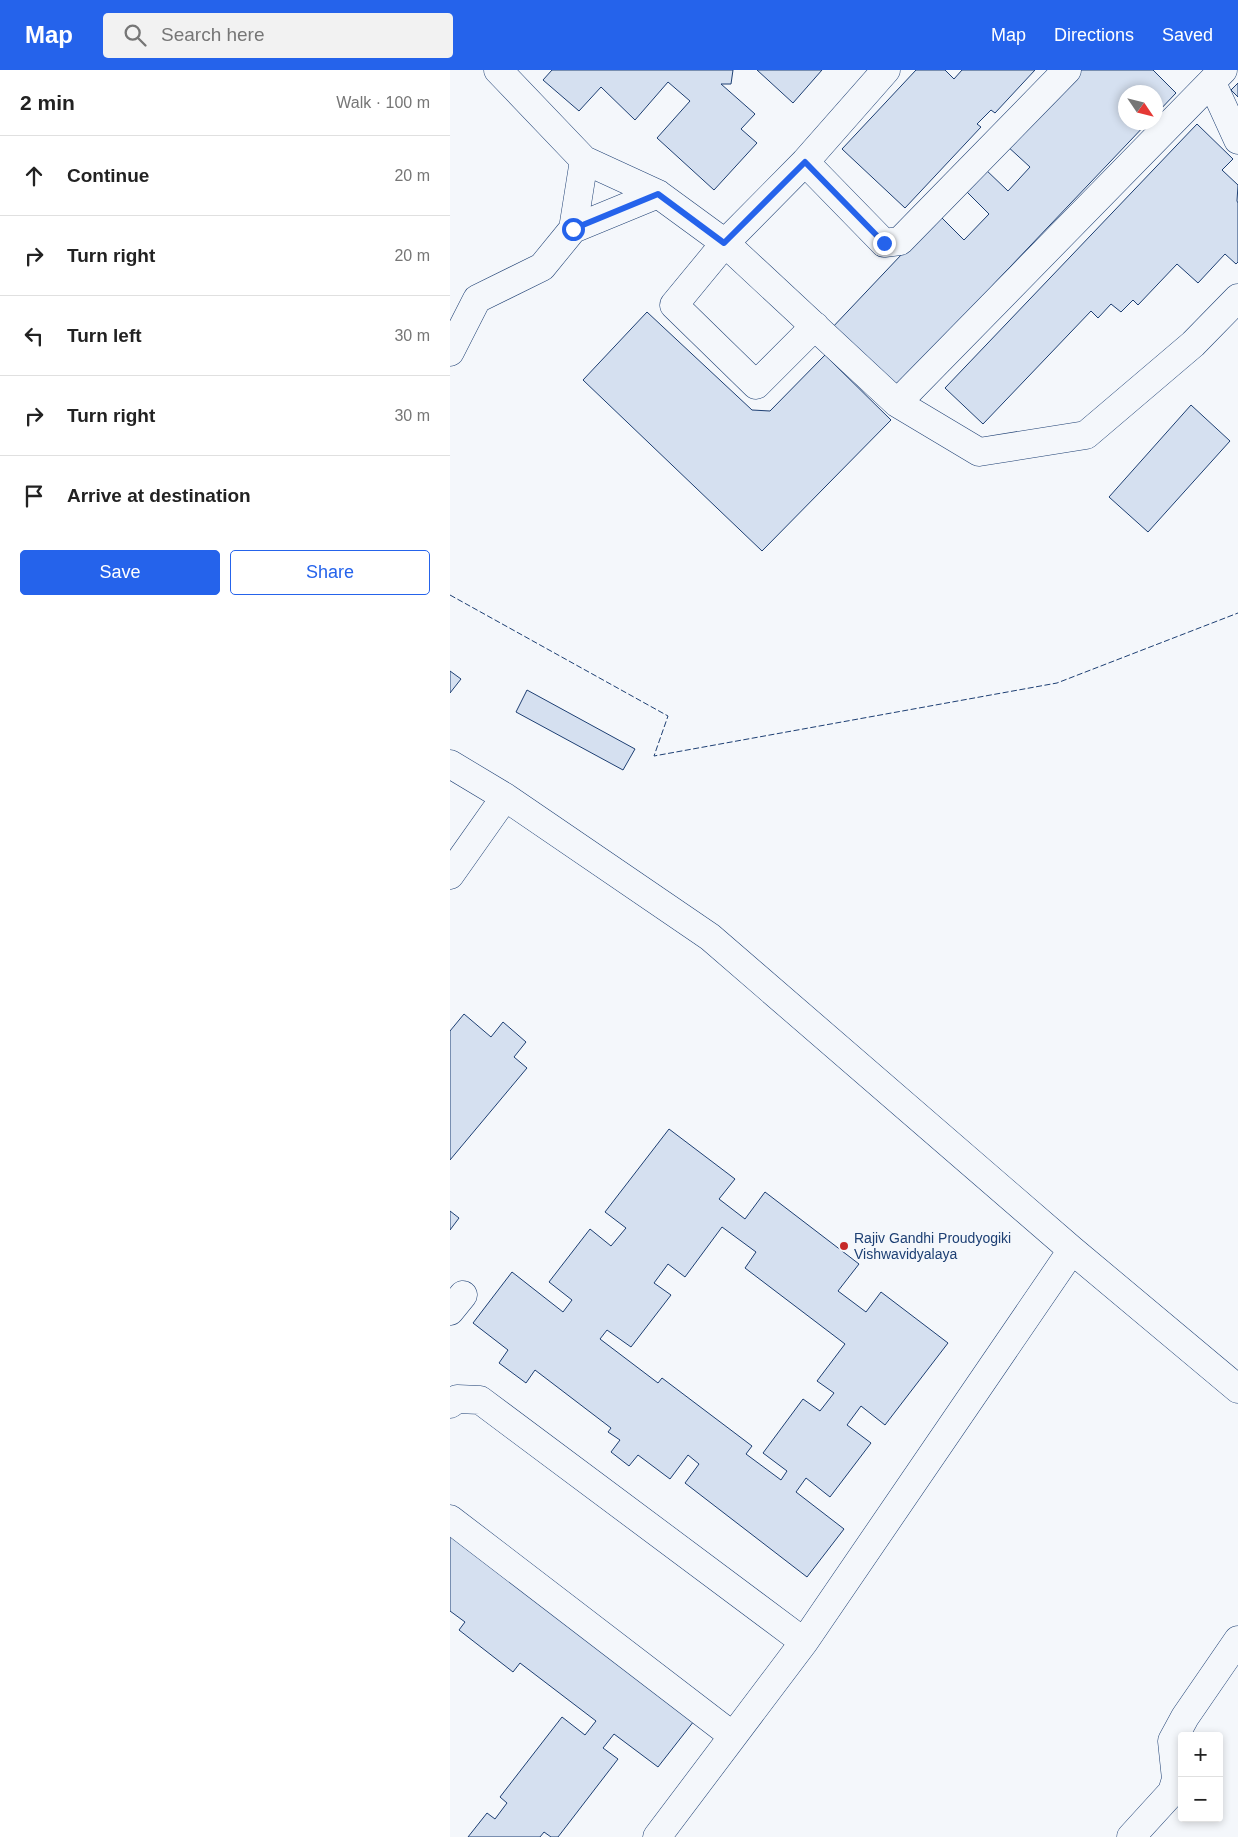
<!DOCTYPE html>
<meta charset="utf-8">
<style>
:root{--surface:#fff;--page:#f2f2f2;--text:#222;--muted:#767676;--line:#e0e0e0;--accent:#2563eb}
body{margin:0;font-family:Arial,sans-serif;background:var(--page);color:var(--text)}
.controls{position:absolute;right:15px;bottom:15px;display:grid;overflow:hidden;border-radius:5px;box-shadow:0 2px 8px #0003}
.controls button{width:45px;height:45px;display:grid;place-items:center;padding:0;border:0;border-bottom:1px solid var(--line);background:var(--surface);color:var(--text);font:25px sans-serif}
.compass{position:absolute;left:668px;top:15px;width:45px;height:45px;border-radius:50%;background:var(--surface);box-shadow:0 2px 8px #0003;rotate:125deg}
.stop{position:absolute;width:15px;height:15px;margin:-11px;border:4px solid #2563eb;border-radius:50%;background:#fff}
.stop.end{background:#2563eb;border-color:#fff;box-shadow:0 1px 5px #0008}
.list{margin:0;padding:0;list-style:none}
h2{display:flex;justify-content:space-between;align-items:center;height:65px;margin:0;padding:0 20px;font-size:21px}
h2 small{font-size:16px;font-weight:400;color:var(--muted)}
.list li{display:grid;grid-template-columns:32px 1fr auto;gap:15px;align-items:center;box-sizing:border-box;height:80px;padding:0 20px;border-top:1px solid var(--line)}
.list b{display:block;font-size:19px;white-space:nowrap}
.list em{font-size:16px;font-style:normal;color:var(--muted)}
.actions{display:flex;gap:10px;padding:15px 20px}
.actions a{flex:1;padding:11px 0;border:1px solid var(--accent);border-radius:5px;text-align:center;font-size:18px;color:var(--accent)}
.actions .main{background:var(--accent);color:#fff}
.icon{flex:none;width:28px;height:28px;fill:none;stroke:currentColor;stroke-width:2;stroke-linecap:round;stroke-linejoin:round}
.map{position:relative;flex:none;width:788px;height:1767px;overflow:hidden}
header{display:flex;align-items:center;gap:30px;box-sizing:border-box;height:70px;padding:0 25px;background:var(--accent);color:#fff}
header strong{font-size:24px}
nav{display:flex;gap:28px;margin-inline-start:auto;font-size:18px}
.search{width:350px;height:45px;background:var(--page);display:flex;align-items:center;gap:12px;box-sizing:border-box;padding:0 18px;border-radius:5px;color:var(--muted);font-size:19px}
main{display:flex}
aside{flex:1;background:var(--surface)}
.map>svg:first-child{display:block}
.building{fill:#d5e0f0;stroke:#1d3f73;fill-rule:evenodd}
.lines{fill:none;stroke-linecap:round;stroke-linejoin:round}
.minor-casing{stroke:#1d3f73;stroke-width:29}
.minor{stroke:#f4f7fb;stroke-width:28}
.fence{stroke:#1d3f73;stroke-width:1;stroke-dasharray:6 2.5;stroke-linecap:butt}
.route{stroke:#2563eb;stroke-width:6}
.poi-dot{fill:#c62828;stroke:#f4f7fb;stroke-width:2}
.labels{text-anchor:middle;stroke-width:4;stroke-linejoin:round;paint-order:stroke}
.poi-label{font-size:14px;fill:#1d3f73;stroke:#f4f7fb;text-anchor:start}
</style>
<header>
<strong>Map</strong>
<div class="search"><svg class="icon" aria-label="search" viewBox="0 0 24 24"><circle cx="10" cy="10" r="6"/><path d="M15 15l6 6"/></svg>Search here</div>
<nav><a>Map</a><a>Directions</a><a>Saved</a></nav>
</header>
<main>
<aside>
<h2>2 min<small>Walk · 100 m</small></h2>
<ul class="list">
<li><svg class="icon" aria-label="ahead" viewBox="0 0 24 24"><path d="M12 20V5M6 11l6-6 6 6"/></svg><div><b>Continue</b></div><em>20 m</em></li>
<li><svg class="icon" aria-label="right" viewBox="0 0 24 24"><path d="M7 20v-9h11M14 6l5 5-5 5"/></svg><div><b>Turn right</b></div><em>20 m</em></li>
<li><svg class="icon" aria-label="left" viewBox="0 0 24 24"><path d="M17 20v-9H6M10 6l-5 5 5 5"/></svg><div><b>Turn left</b></div><em>30 m</em></li>
<li><svg class="icon" aria-label="right" viewBox="0 0 24 24"><path d="M7 20v-9h11M14 6l5 5-5 5"/></svg><div><b>Turn right</b></div><em>30 m</em></li>
<li><svg class="icon" aria-label="arrive" viewBox="0 0 24 24"><path d="M6 21V4h12l-3 4 3 4H6"/></svg><div><b>Arrive at destination</b></div></li>
</ul>
<div class="actions"><a class="main">Save</a><a>Share</a></div>
</aside>
<div class="map">
<svg width="788" height="1767" viewBox="0 0 788 1767">
<rect width="100%" height="100%" fill="#f4f7fb"/>
<path class="building" d="M 102,0 L 283,0 L 281,14 L 271,14 L 305,44 L 291,59 L 307,73 L 264,120 L 207,68 L 240,31 L 218,12 L 185,50 L 151,17 L 129,41 L 93,10 Z
M 307,0 L 372,0 L 343,33 Z
M 466,0 L 495,0 L 504,9 L 512,0 L 585,0 L 545,43 L 541,40 L 527,54 L 531,57 L 455,138 L 392,79 Z
M 627,0 L 703,0 L 726,23 L 706,44 L 706,22 L 676,22 L 676,52 L 698,52 L 443,320 L 380,260 L 489,145 L 514,170 L 539,144 L 514,119 L 534,98 L 558,121 L 580,97 L 556,75 Z
M 788,13 L 788,27 L 781,20 Z
M 747,54 L 783,89 L 772,100 L 788,115 L 787,131 L 788,133 L 788,192 L 786,194 L 775,184 L 748,213 L 727,194 L 688,235 L 683,230 L 671,242 L 661,234 L 648,248 L 641,241 L 533,354 L 495,318 Z
M 197,242 L 302,340 L 320,341 L 375,285 L 441,350 L 312,481 L 133,310 Z
M 741,335 L 780,371 L 698,462 L 659,427 Z
M 0,601 L 11,609 L 0,623 Z
M 77,620 L 185,679 L 173,700 L 66,642 Z
M 14,944 L 41,967 L 53,952 L 76,972 L 64,987 L 77,998 L 0,1090 L 0,961 Z
M 219,1059 L 285,1109 L 269,1129 L 295,1149 L 315,1122 L 409,1194 L 388,1221 L 416,1242 L 431,1222 L 498,1273 L 435,1355 L 411,1336 L 397,1355 L 421,1373 L 380,1427 L 356,1408 L 346,1422 L 394,1459 L 357,1507 L 235,1413 L 249,1394 L 238,1385 L 220,1409 L 188,1385 L 179,1396 L 161,1382 L 170,1370 L 158,1362 L 161,1358 L 85,1300 L 76,1313 L 49,1293 L 58,1280 L 23,1253 L 62,1202 L 113,1242 L 122,1230 L 99,1212 L 140,1159 L 161,1176 L 176,1158 L 155,1142 ZM 272,1157 L 306,1182 L 295,1198 L 395,1274 L 367,1311 L 384,1323 L 370,1341 L 353,1329 L 313,1383 L 337,1401 L 331,1410 L 296,1384 L 302,1376 L 212,1308 L 208,1313 L 150,1269 L 157,1260 L 181,1277 L 221,1225 L 204,1213 L 218,1194 L 235,1207 Z
M 0,1141 L 9,1148 L 0,1160 Z
M 0,1463 L 244,1651 L 208,1697 L 164,1664 L 153,1678 L 168,1689 L 108,1767 L 101,1767 L 94,1762 L 90,1767 L 18,1767 L 37,1743 L 45,1749 L 57,1733 L 50,1727 L 112,1647 L 135,1665 L 146,1651 L 70,1593 L 63,1602 L 9,1560 L 15,1552 L 0,1541 Z"/>
<g class="lines">
<defs>
<path id="minor" d="M 48,0 L 134,90 L 208,124 L 275,173 L 447,333 L 529,382 L 636,365 L 743,274 L 788,228
M 762,13 L 788,70
M 355,92 L 434,173 L 450,171 L 617,0
M 123,159 L 134,90
M 365,256 L 306,315 L 224,235 L 275,173 L 355,92 L 436,0
M 0,282 L 27,229 L 92,197 L 123,159 L 208,124
M 447,333 L 773,0
M 0,694 L 55,727 L 260,867 L 622,1180 L 788,1319
M 0,805 L 55,727
M 0,1241 L 13,1225
M 0,1334 L 7,1329 L 30,1330 L 354,1572
M 0,1449 L 283,1666
M 207,1767 L 354,1572 L 622,1180
M 681,1767 L 722,1722 L 726,1709 L 722,1671 L 735,1647 L 788,1570"/>
</defs>
<use href="#minor" class="minor-casing"/>
<use href="#minor" class="minor"/>
<path class="fence" d="M 0,525 L 218,646 L 204,686 L 607,613 L 788,543"/>
</g>
<g class="lines">
<path class="route" d="M 123,159 L 208,124 L 274,173 L 355,92 L 434,173"/>
</g>
<circle class="poi-dot" cx="394" cy="1176" r="5"/>
<g class="labels">
<g class="poi-label">
<text x="404" y="1173">Rajiv Gandhi Proudyogiki<tspan x="404" dy="16">Vishwavidyalaya</tspan></text>
</g>
</g>
</svg>
<div class="controls">
<button>+</button>
<button>−</button>
</div>
<svg class="compass" viewBox="-18 -18 36 36"><path d="M0-13l5 13h-10z" fill="#e53935"/><path d="M0 13l5-13h-10z" fill="#767676"/></svg>
<div class="stop" style="left:123px;top:159px"></div>
<div class="stop end" style="left:434px;top:173px"></div>
</div>
</main>
